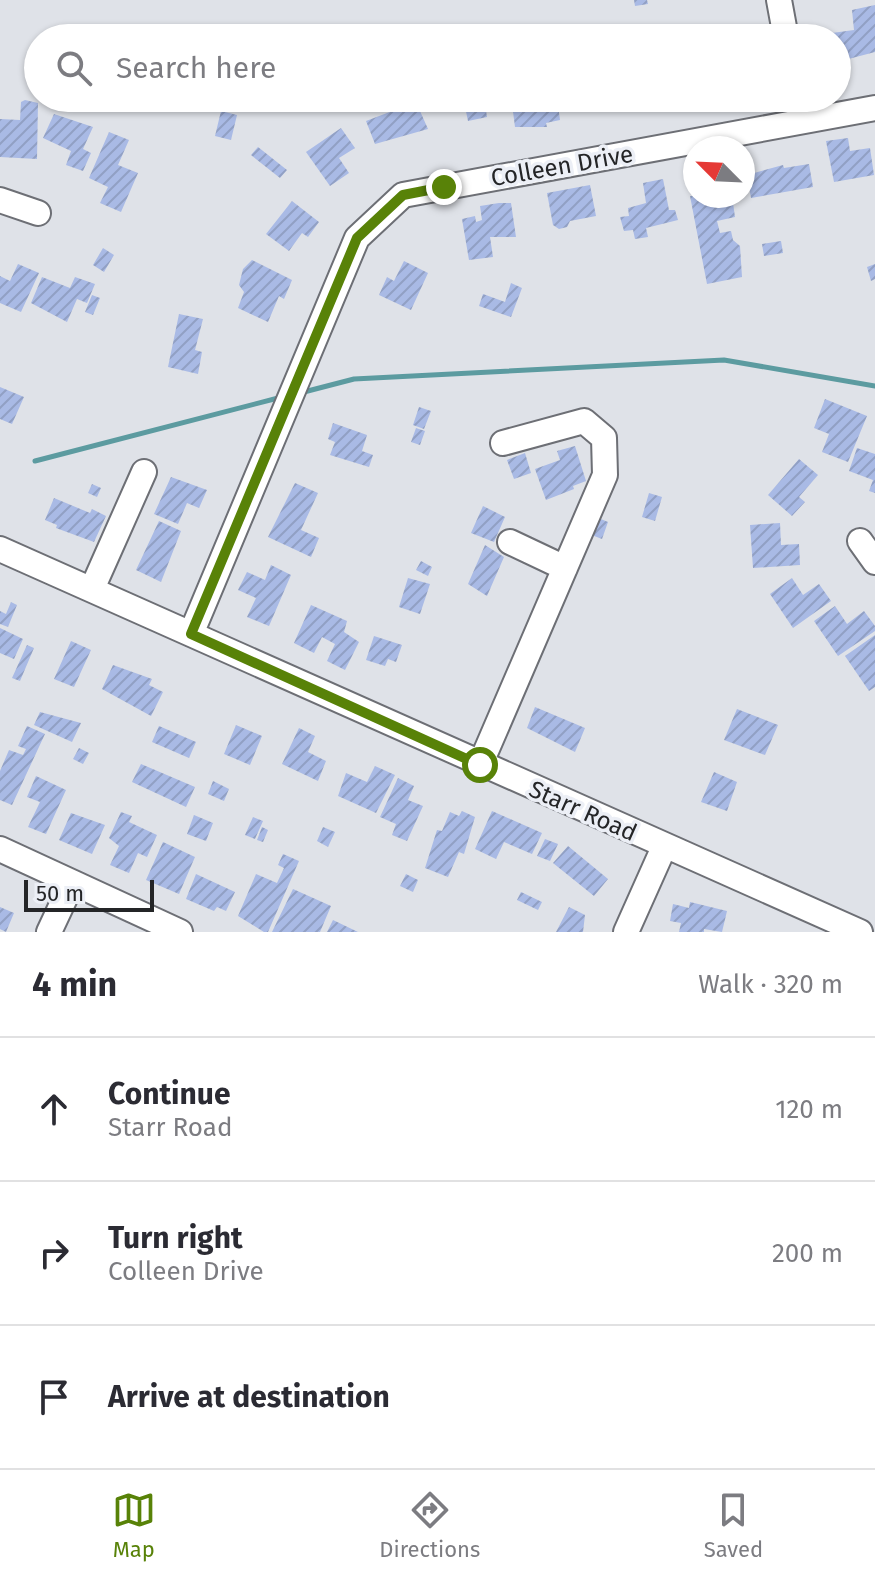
<!DOCTYPE html>
<meta charset="utf-8">
<style>
:root{--surface:#fff;--page:#f2f2f3;--text:#2b2b33;--muted:#7c7c81;--line:#e1e1e2;--accent:#588208}
body{margin:0;font-family:"Fira Sans",sans-serif;background:var(--page);color:var(--text)}
.compass{position:absolute;left:683px;top:136px;width:72px;height:72px;border-radius:50%;background:var(--surface);box-shadow:0 2px 6px #0004;rotate:294deg}
.scale{position:absolute;left:24px;bottom:20px;width:130px;box-sizing:border-box;padding-left:8px;border:4px solid #242527;border-top:0;font-size:22px;line-height:28px;white-space:nowrap;color:#242527;-webkit-text-stroke:6px #eceff6;paint-order:stroke}
.stop{position:absolute;width:24px;height:24px;margin:-18px;border:6px solid #588208;border-radius:50%;background:#fff}
.stop.end{background:#588208;border-color:#fff;box-shadow:0 2px 8px #0008}
.list{margin:0;padding:0;list-style:none}
h2{display:flex;justify-content:space-between;align-items:center;height:104px;margin:0;padding:0 32px;font-size:34px}
h2 small{font-size:26px;font-weight:400;color:var(--muted)}
.list li{display:grid;grid-template-columns:52px 1fr auto;gap:24px;align-items:center;box-sizing:border-box;height:144px;padding:0 32px;border-top:2px solid var(--line)}
.list b{display:block;font-size:30px;white-space:nowrap}
.list p{margin:0;font-size:26px;white-space:nowrap;color:var(--muted)}
.list em{font-size:26px;font-style:normal;color:var(--muted)}
.icon{flex:none;width:44px;height:44px;fill:none;stroke:currentColor;stroke-width:2;stroke-linecap:round;stroke-linejoin:round}
.map{position:relative;flex:none;width:875px;height:932px;overflow:hidden}
.search{position:absolute;background:var(--surface);box-shadow:0 2px 6px #0004;left:24px;right:24px;top:24px;height:88px;display:flex;align-items:center;gap:20px;box-sizing:border-box;padding:0 28px;border-radius:44px;color:var(--muted);font-size:30px}
.sheet{height:536px;background:var(--surface)}
nav{display:flex;justify-content:space-around;align-items:center;box-sizing:border-box;height:112px;border-top:2px solid var(--line);background:var(--surface);font-size:22px;color:var(--muted)}
nav a{display:grid;justify-items:center;gap:4px}
nav .on{color:var(--accent)}
.map>svg:first-child{display:block}
.lines{fill:none;stroke-linecap:round;stroke-linejoin:round}
.stream{stroke:#5c9ba0;stroke-width:5}
.building{fill:url(#building-hatch)}
.minor-casing{stroke:#6d6f75;stroke-width:28}
.minor{stroke:#fff;stroke-width:24}
.route{stroke:#588208;stroke-width:10}
.labels{text-anchor:middle;stroke-width:7;stroke-linejoin:round;paint-order:stroke}
.street-label{font-size:24px;fill:#242527;stroke:#eceff6}
</style>
<div class="map">
<svg width="875" height="932" viewBox="0 0 875 932">
<defs>
<pattern id="building-hatch" width="6" height="6" patternUnits="userSpaceOnUse" patternTransform="scale(2)"><rect width="6" height="6" fill="#a9bae5"/><path d="M-1 1l2-2M0 6l6-6M5 7l2-2" fill="none" stroke="#91a0c4"/></pattern>
</defs>
<rect width="100%" height="100%" fill="#dfe2e8"/>
<g class="lines">
<path class="stream" d="M 300,393 L 354,379 L 724,360 L 875,386
M 35,461 L 282,397"/>
</g>
<path class="building" d="M 634,0 L 647,0 L 648,4 L 635,6 Z
M 875,5 L 875,52 L 837,62 L 837,38 L 833,38 L 832,33 L 854,30 L 852,10 Z
M 442,98 L 484,98 L 487,117 L 468,121 L 464,102 L 444,105 Z
M 543,98 L 557,98 L 560,120 L 546,123 L 547,127 L 515,127 L 512,104 Z
M 578,98 L 614,98 L 615,101 L 580,108 Z
M 25,100 L 38,103 L 37,159 L 0,157 L 0,119 L 20,120 L 21,102 Z
M 416,102 L 428,129 L 375,144 L 366,121 Z
M 221,111 L 237,115 L 231,140 L 215,136 Z
M 54,114 L 93,127 L 83,149 L 91,153 L 83,171 L 66,165 L 71,151 L 43,138 Z
M 341,128 L 355,148 L 339,158 L 349,173 L 330,186 L 306,152 Z
M 109,132 L 129,140 L 118,165 L 138,173 L 121,212 L 100,203 L 108,187 L 89,178 Z
M 848,138 L 850,151 L 870,148 L 874,175 L 834,182 L 826,141 Z
M 258,147 L 287,170 L 280,178 L 251,155 Z
M 809,164 L 813,187 L 751,198 L 747,175 L 783,165 L 784,168 Z
M 663,179 L 669,210 L 675,210 L 678,220 L 646,228 L 648,237 L 635,239 L 633,230 L 624,231 L 620,217 L 629,216 L 628,208 L 646,203 L 643,183 Z
M 590,185 L 596,216 L 570,221 L 567,227 L 559,229 L 553,225 L 547,193 Z
M 690,196 L 732,196 L 735,217 L 717,221 L 720,233 L 731,231 L 733,240 L 740,246 L 742,277 L 707,284 Z
M 292,201 L 319,222 L 308,237 L 302,233 L 289,251 L 266,234 Z
M 499,203 L 511,203 L 516,237 L 490,237 L 493,257 L 469,260 L 462,219 L 475,216 L 476,222 L 482,220 L 480,206 Z
M 781,241 L 783,253 L 764,256 L 762,244 Z
M 103,248 L 114,255 L 104,272 L 93,265 Z
M 252,260 L 292,280 L 284,299 L 279,296 L 268,322 L 238,308 L 244,292 L 239,285 L 243,269 Z
M 404,261 L 428,273 L 411,310 L 379,295 L 387,277 L 394,281 Z
M 18,264 L 39,273 L 21,312 L 0,303 L 0,276 L 10,281 Z
M 875,264 L 875,279 L 871,281 L 867,267 Z
M 42,277 L 70,288 L 75,277 L 95,284 L 87,303 L 77,299 L 67,322 L 31,303 Z
M 511,283 L 522,288 L 511,317 L 479,306 L 483,294 L 505,302 Z
M 92,295 L 100,298 L 93,315 L 85,312 Z
M 179,314 L 203,319 L 195,350 L 202,352 L 198,374 L 168,367 Z
M 0,387 L 24,397 L 12,424 L 0,419 Z
M 825,399 L 867,416 L 848,462 L 822,452 L 829,434 L 814,428 Z
M 419,407 L 431,411 L 424,429 L 413,425 Z
M 333,423 L 367,435 L 362,451 L 373,455 L 369,467 L 330,455 L 335,442 L 328,439 Z
M 416,428 L 425,431 L 420,445 L 411,442 Z
M 575,446 L 586,481 L 573,486 L 574,489 L 546,500 L 535,469 L 560,460 L 557,451 Z
M 857,448 L 875,454 L 875,493 L 869,491 L 873,480 L 849,471 Z
M 525,453 L 531,473 L 514,479 L 507,460 Z
M 799,459 L 818,475 L 799,497 L 805,502 L 792,516 L 768,495 Z
M 171,477 L 207,490 L 199,508 L 187,503 L 178,524 L 154,514 Z
M 295,483 L 318,493 L 301,530 L 319,538 L 311,557 L 268,537 Z
M 92,484 L 101,488 L 97,497 L 88,493 Z
M 649,493 L 662,497 L 655,521 L 642,517 Z
M 54,498 L 90,513 L 92,509 L 106,516 L 94,542 L 56,528 L 57,525 L 45,520 Z
M 483,506 L 505,517 L 494,542 L 471,533 Z
M 596,517 L 608,522 L 602,539 L 589,534 Z
M 159,521 L 181,531 L 161,582 L 136,570 Z
M 780,523 L 781,545 L 799,544 L 800,565 L 753,568 L 750,525 Z
M 485,545 L 504,557 L 487,596 L 468,584 Z
M 421,561 L 432,567 L 428,576 L 416,570 Z
M 271,565 L 291,575 L 269,626 L 247,617 L 256,598 L 238,590 L 247,572 L 265,580 Z
M 408,578 L 430,584 L 420,614 L 399,607 Z
M 792,578 L 803,595 L 819,584 L 831,601 L 793,628 L 770,594 Z
M 11,602 L 17,605 L 8,627 L 0,624 L 0,611 L 6,614 Z
M 311,605 L 347,621 L 344,632 L 359,642 L 345,670 L 327,661 L 335,644 L 322,637 L 314,653 L 294,643 Z
M 835,606 L 847,624 L 864,611 L 875,626 L 875,631 L 838,656 L 814,621 Z
M 0,628 L 23,639 L 14,659 L 0,653 Z
M 875,635 L 875,687 L 869,691 L 845,656 Z
M 374,636 L 402,645 L 396,662 L 388,659 L 385,666 L 366,660 Z
M 71,641 L 91,650 L 74,687 L 54,679 Z
M 27,645 L 34,648 L 20,681 L 12,678 Z
M 113,665 L 152,679 L 149,685 L 163,692 L 151,716 L 102,689 Z
M 535,707 L 585,728 L 575,752 L 527,728 Z
M 737,709 L 778,725 L 765,755 L 724,740 Z
M 40,712 L 81,723 L 72,742 L 34,725 Z
M 236,725 L 262,736 L 250,765 L 224,754 Z
M 27,726 L 45,734 L 12,805 L 0,800 L 0,771 L 9,750 L 23,755 L 26,749 L 18,746 Z
M 159,726 L 196,742 L 189,758 L 152,742 Z
M 299,728 L 315,736 L 308,752 L 326,761 L 318,781 L 282,764 Z
M 79,748 L 89,753 L 83,764 L 73,759 Z
M 141,764 L 195,787 L 186,807 L 132,782 Z
M 375,766 L 395,775 L 376,813 L 338,796 L 346,773 L 367,782 Z
M 714,772 L 737,782 L 727,811 L 701,802 Z
M 36,776 L 66,790 L 46,834 L 28,827 L 40,802 L 27,797 Z
M 398,778 L 414,786 L 408,800 L 423,806 L 407,841 L 392,835 L 396,824 L 380,817 Z
M 213,781 L 229,789 L 224,801 L 208,794 Z
M 462,811 L 475,817 L 464,854 L 459,852 L 448,877 L 425,868 L 437,830 L 442,831 L 450,812 L 459,816 Z
M 492,811 L 542,833 L 532,854 L 504,842 L 496,859 L 475,849 Z
M 121,812 L 132,816 L 129,822 L 157,835 L 147,857 L 138,853 L 129,873 L 110,865 L 119,846 L 109,838 Z
M 71,813 L 105,825 L 92,854 L 59,840 Z
M 194,815 L 213,823 L 206,841 L 187,834 Z
M 253,817 L 263,821 L 255,839 L 245,835 Z
M 262,827 L 268,830 L 263,842 L 257,840 Z
M 323,827 L 335,832 L 328,847 L 317,841 Z
M 545,839 L 558,844 L 550,861 L 537,856 Z
M 163,842 L 195,857 L 179,894 L 146,880 Z
M 568,846 L 608,879 L 594,896 L 553,863 Z
M 283,854 L 299,861 L 268,932 L 264,932 L 238,916 L 256,874 L 277,883 L 284,868 L 278,865 Z
M 196,874 L 235,892 L 226,911 L 217,907 L 214,911 L 186,899 Z
M 406,874 L 418,880 L 413,892 L 400,886 Z
M 293,889 L 331,906 L 320,932 L 272,932 Z
M 521,892 L 542,902 L 538,910 L 517,900 Z
M 690,902 L 727,911 L 722,932 L 704,929 L 704,932 L 679,932 L 681,923 L 670,921 L 673,904 L 689,908 Z
M 0,907 L 14,913 L 6,932 L 0,929 Z
M 569,907 L 585,915 L 583,932 L 556,932 Z
M 333,920 L 358,932 L 327,932 Z"/>
<g class="lines">
<defs>
<path id="minor" d="M 779,0 L 786,38
M 0,200 L 38,213
M 860,541 L 875,562
M 510,542 L 565,568
M 0,549 L 860,932
M 92,589 L 144,472
M 191,634 L 357,238 L 403,195 L 875,108
M 480,765 L 605,475 L 604,438 L 584,421 L 503,443
M 0,849 L 180,932
M 49,932 L 72,883
M 626,932 L 664,847"/>
</defs>
<use href="#minor" class="minor-casing"/>
<use href="#minor" class="minor"/>
</g>
<g class="lines">
<path class="route" d="M 444,187 L 403,195 L 357,238 L 191,634 L 480,765"/>
</g>
<g class="labels">
<g class="street-label">
<text transform="translate(562 166) rotate(-10)" y="8">Colleen Drive</text>
<text transform="translate(583 811) rotate(24)" y="8">Starr Road</text>
</g>
</g>
</svg>
<svg class="compass" viewBox="-18 -18 36 36"><path d="M0-13l5 13h-10z" fill="#e53935"/><path d="M0 13l5-13h-10z" fill="#7c7c81"/></svg>
<div class="scale">50 m</div>
<div class="stop" style="left:480px;top:765px"></div>
<div class="stop end" style="left:444px;top:187px"></div>
<div class="search"><svg class="icon" aria-label="search" viewBox="0 0 24 24"><circle cx="10" cy="10" r="6"/><path d="M15 15l6 6"/></svg>Search here</div>
</div>
<section class="sheet">
<h2>4 min<small>Walk · 320 m</small></h2>
<ul class="list">
<li><svg class="icon" aria-label="ahead" viewBox="0 0 24 24"><path d="M12 20V5M6 11l6-6 6 6"/></svg><div><b>Continue</b><p>Starr Road</p></div><em>120 m</em></li>
<li><svg class="icon" aria-label="right" viewBox="0 0 24 24"><path d="M7 20v-9h11M14 6l5 5-5 5"/></svg><div><b>Turn right</b><p>Colleen Drive</p></div><em>200 m</em></li>
<li><svg class="icon" aria-label="arrive" viewBox="0 0 24 24"><path d="M6 21V4h12l-3 4 3 4H6"/></svg><div><b>Arrive at destination</b></div></li>
</ul>
</section>
<nav>
<a class="on"><svg class="icon" aria-label="map" viewBox="0 0 24 24"><path d="M3 6l6-2 6 2 6-2v14l-6 2-6-2-6 2zM9 4v14M15 6v14"/></svg>Map</a>
<a><svg class="icon" aria-label="directions" viewBox="0 0 24 24"><path d="M12 3l9 9-9 9-9-9zM9 14v-3h6M13 9l2 2-2 2"/></svg>Directions</a>
<a><svg class="icon" aria-label="saved" viewBox="0 0 24 24"><path d="M7 4h10v16l-5-4-5 4z"/></svg>Saved</a>
</nav>
